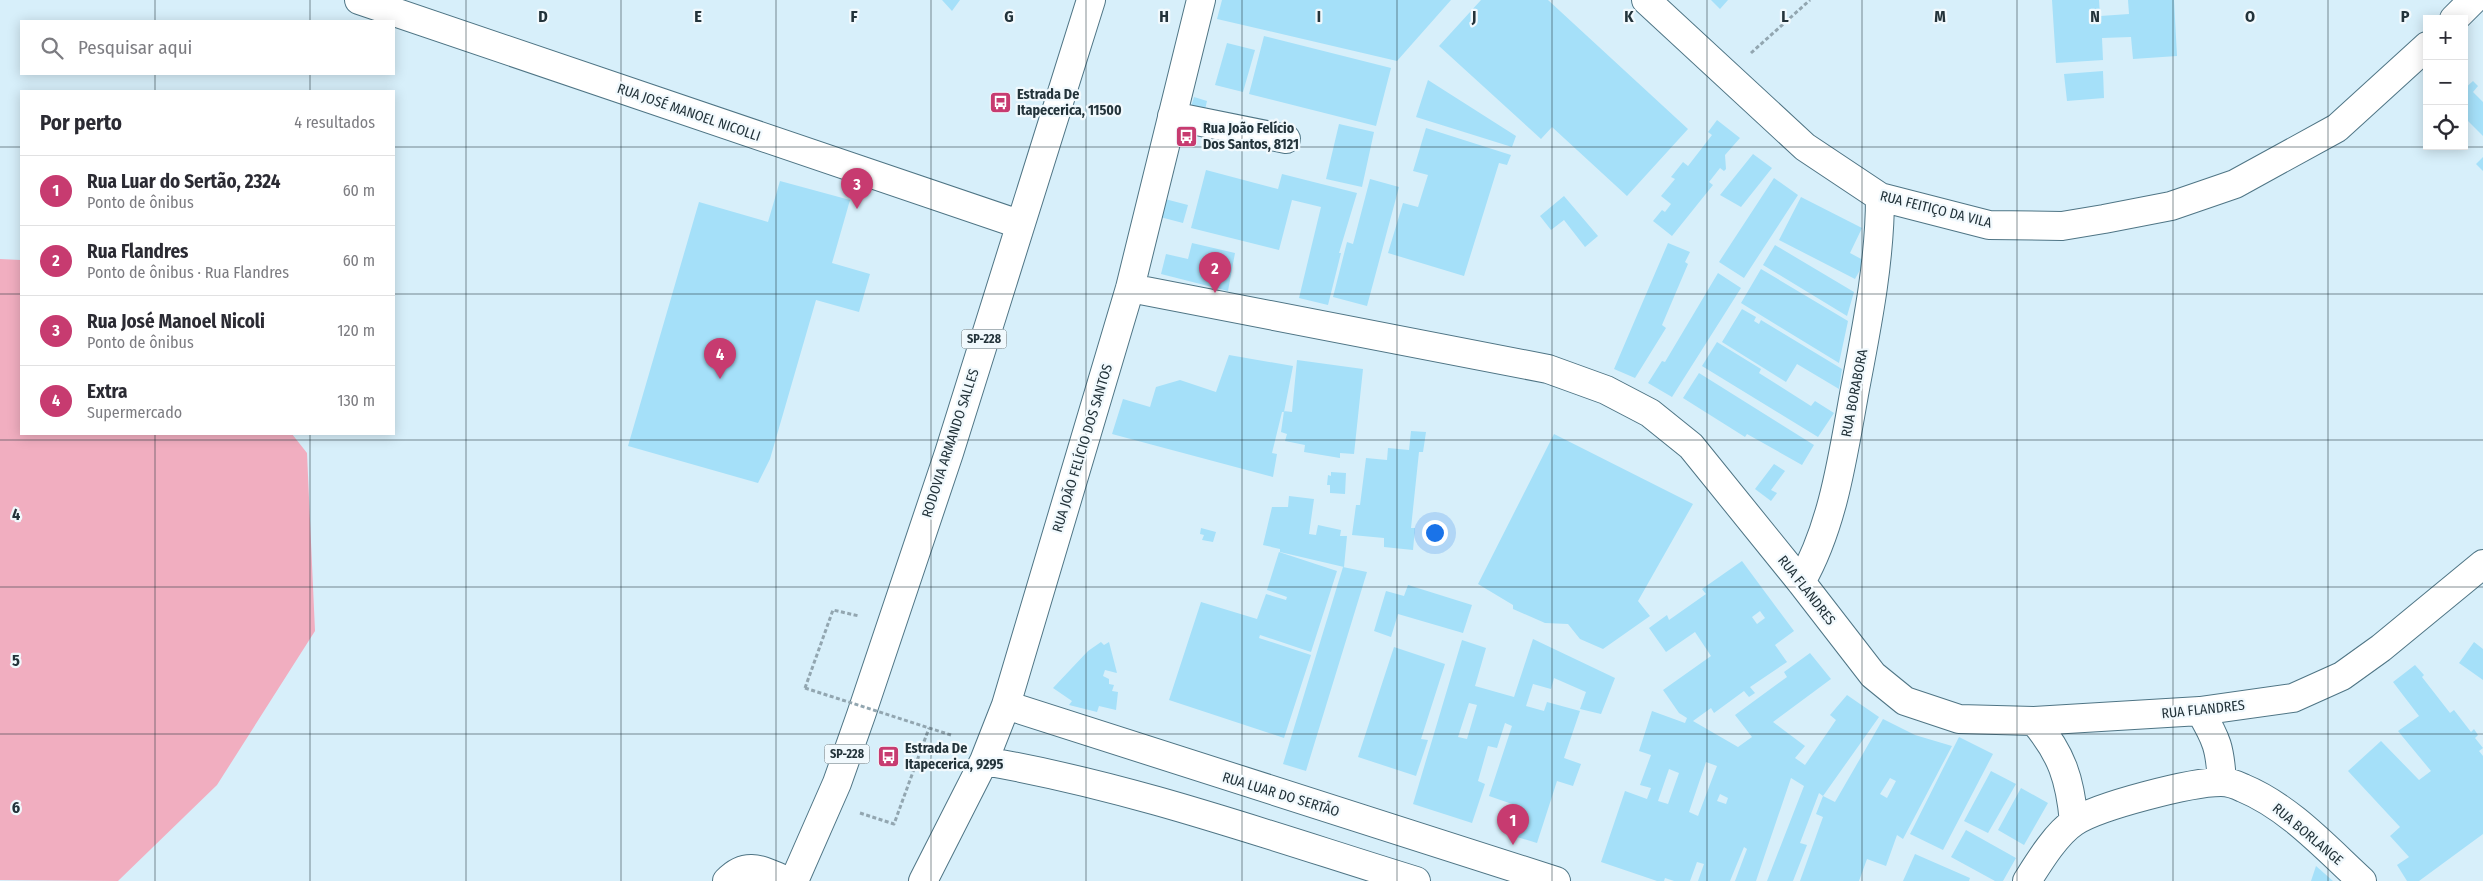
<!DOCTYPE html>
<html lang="pt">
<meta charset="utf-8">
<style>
:root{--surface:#fff;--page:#f2f2f3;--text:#2b2b33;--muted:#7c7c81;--line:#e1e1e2;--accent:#c73b70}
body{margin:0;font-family:"Fira Sans Condensed",sans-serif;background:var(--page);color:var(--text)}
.controls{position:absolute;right:15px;top:15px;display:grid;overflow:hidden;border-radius:0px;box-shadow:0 2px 12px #0003}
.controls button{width:45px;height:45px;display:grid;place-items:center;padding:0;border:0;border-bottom:1px solid var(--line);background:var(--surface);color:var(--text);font:25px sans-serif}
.you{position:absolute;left:1434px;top:532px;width:18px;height:18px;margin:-12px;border:4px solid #fff;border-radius:50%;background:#1a73e8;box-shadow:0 0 0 8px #1a73e833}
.badge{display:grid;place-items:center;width:32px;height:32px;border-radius:50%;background:var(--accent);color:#fff;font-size:16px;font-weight:700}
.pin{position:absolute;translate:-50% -41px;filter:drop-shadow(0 1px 2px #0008)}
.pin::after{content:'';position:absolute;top:26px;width:18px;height:15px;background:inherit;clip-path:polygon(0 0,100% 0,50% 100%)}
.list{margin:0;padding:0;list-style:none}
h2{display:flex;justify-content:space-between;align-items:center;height:65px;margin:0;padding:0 20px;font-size:21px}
h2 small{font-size:16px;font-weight:400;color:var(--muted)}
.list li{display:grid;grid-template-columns:32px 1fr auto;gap:15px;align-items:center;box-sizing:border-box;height:70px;padding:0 20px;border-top:1px solid var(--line)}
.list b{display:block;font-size:19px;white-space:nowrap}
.list p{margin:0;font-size:16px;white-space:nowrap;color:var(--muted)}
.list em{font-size:16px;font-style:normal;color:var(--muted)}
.icon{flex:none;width:28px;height:28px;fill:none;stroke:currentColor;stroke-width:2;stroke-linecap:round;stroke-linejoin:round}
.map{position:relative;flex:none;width:2483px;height:881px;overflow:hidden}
.search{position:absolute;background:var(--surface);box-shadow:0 2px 12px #0003;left:20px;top:20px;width:375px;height:55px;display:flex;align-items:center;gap:12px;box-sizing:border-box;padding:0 18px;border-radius:0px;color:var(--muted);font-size:19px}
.panel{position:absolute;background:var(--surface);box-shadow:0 2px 12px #0003;left:20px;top:90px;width:375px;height:345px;border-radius:0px}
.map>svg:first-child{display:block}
.green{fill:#f1aec0}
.building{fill:#a5e0f9;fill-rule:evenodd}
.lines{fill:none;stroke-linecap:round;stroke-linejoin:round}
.minor-casing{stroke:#4f7585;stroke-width:30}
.major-casing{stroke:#4f7585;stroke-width:30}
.path{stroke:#92a6b0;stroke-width:3;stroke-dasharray:4 2.5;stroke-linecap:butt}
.minor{stroke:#fff;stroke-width:28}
.major{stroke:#fff;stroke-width:28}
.path-bridge{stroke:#92a6b0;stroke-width:3;stroke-dasharray:4 2.5;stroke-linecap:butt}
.grid{fill:none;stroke:#23333a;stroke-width:1;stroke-opacity:0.55}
.labels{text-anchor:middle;stroke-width:4.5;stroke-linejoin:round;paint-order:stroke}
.shield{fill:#f1f9fd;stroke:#616e74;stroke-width:1}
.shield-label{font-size:12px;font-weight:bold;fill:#23333a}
.poi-label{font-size:14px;font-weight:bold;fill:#23333a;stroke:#f1f9fd;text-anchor:start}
.street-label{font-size:14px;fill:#23333a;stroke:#f1f9fd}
.grid-label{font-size:16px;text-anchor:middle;font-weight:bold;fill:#23333a;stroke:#f1f9fd;stroke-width:4.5;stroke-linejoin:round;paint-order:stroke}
</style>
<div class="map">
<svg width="2483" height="881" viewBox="0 0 2483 881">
<rect width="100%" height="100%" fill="#d7effa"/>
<path class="green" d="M 0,259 L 21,260 L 21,434 L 292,434 L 307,453 L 315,631 L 217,785 L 118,881 L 0,880 Z"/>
<path class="building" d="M 942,0 L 960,0 L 952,11 Z
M 1222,0 L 1451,0 L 1397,61 L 1217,19 Z
M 1481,0 L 1548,0 L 1688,129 L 1627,196 L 1552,127 L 1541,139 L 1439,46 Z
M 1711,0 L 1728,0 L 1720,9 Z
M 2052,0 L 2099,0 L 2100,16 L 2129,14 L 2128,0 L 2174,0 L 2177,56 L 2133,59 L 2131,37 L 2102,38 L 2103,60 L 2056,63 Z
M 1264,36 L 1391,68 L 1376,126 L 1249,94 Z
M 1227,43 L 1255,50 L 1243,92 L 1215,85 Z
M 2103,71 L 2104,98 L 2067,101 L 2064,74 Z
M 1428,80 L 1516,136 L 1512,147 L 1416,117 Z
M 2473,81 L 2478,86 L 2473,92 L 2483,102 L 2483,136 L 2464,117 L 2464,89 Z
M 1194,97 L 1207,101 L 1204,114 L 1190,110 Z
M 1717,120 L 1740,138 L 1725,155 L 1726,169 L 1724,171 L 1720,168 L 1709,182 L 1713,185 L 1672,236 L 1653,221 L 1662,210 L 1665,212 L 1671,204 L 1661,196 L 1675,179 L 1671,177 L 1683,162 L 1688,166 L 1712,135 L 1708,132 Z
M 1339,124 L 1374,132 L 1362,187 L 1326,179 Z
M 1426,128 L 1511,155 L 1507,165 L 1499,163 L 1464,276 L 1388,253 L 1403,203 L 1418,207 L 1428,175 L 1413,171 Z
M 1753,154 L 1772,168 L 1741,207 L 1720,195 Z
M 2483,157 L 2483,171 L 2476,164 Z
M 1206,170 L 1278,189 L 1282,174 L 1357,193 L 1339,253 L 1341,253 L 1328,305 L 1299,298 L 1321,207 L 1292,200 L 1279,250 L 1191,228 Z
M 1774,178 L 1798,195 L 1744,278 L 1719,262 Z
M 1370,179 L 1399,187 L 1367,306 L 1333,297 L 1347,242 L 1353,244 Z
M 780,181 L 850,200 L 832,263 L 870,274 L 859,312 L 816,300 L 770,459 L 758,483 L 628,446 L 699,202 L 768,222 Z
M 1564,196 L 1598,236 L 1585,247 L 1564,220 L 1551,230 L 1540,216 Z
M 1801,197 L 1862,228 L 1850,253 L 1865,261 L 1855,279 L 1779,240 Z
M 1165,199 L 1188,205 L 1183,223 L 1160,217 Z
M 1192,243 L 1235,253 L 1228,291 L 1161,274 L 1166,254 L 1188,259 Z
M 1668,243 L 1690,252 L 1685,262 L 1688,264 L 1662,325 L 1666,328 L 1635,378 L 1614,369 Z
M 1775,245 L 1854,292 L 1847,316 L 1763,265 Z
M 1761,269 L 1848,321 L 1839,363 L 1741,303 Z
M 1718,273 L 1741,288 L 1672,397 L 1648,383 L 1662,361 L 1665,362 Z
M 1742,309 L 1756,317 L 1754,321 L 1759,324 L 1761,320 L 1842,369 L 1839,389 L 1797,364 L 1786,382 L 1722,342 Z
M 1717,342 L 1761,369 L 1759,373 L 1811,406 L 1815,401 L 1834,413 L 1818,437 L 1702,366 Z
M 1229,355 L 1293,366 L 1284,412 L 1282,412 L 1272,453 L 1277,454 L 1273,477 L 1112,434 L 1123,399 L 1150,407 L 1156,387 L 1180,380 L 1216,392 Z
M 1297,360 L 1363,369 L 1354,454 L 1340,453 L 1340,458 L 1304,452 L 1305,445 L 1285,441 L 1287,434 L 1281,432 L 1284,411 L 1292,412 Z
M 1699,373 L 1814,445 L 1802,465 L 1747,434 L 1745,437 L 1683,398 Z
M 1411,431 L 1426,432 L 1423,452 L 1419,452 L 1411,528 L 1415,528 L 1413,550 L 1384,547 L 1384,538 L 1352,535 L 1356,505 L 1360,505 L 1366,458 L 1387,460 L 1388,448 L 1409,450 Z
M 1554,434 L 1693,504 L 1638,601 L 1650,616 L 1603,649 L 1580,639 L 1568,624 L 1545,623 L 1513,609 L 1513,605 L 1478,584 Z
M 1774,464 L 1785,471 L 1771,490 L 1777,493 L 1771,501 L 1755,489 Z
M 1331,472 L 1346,473 L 1345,494 L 1330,493 L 1330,485 L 1327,485 L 1328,475 L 1331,476 Z
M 1289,496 L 1314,499 L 1309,534 L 1316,535 L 1318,525 L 1341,530 L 1340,536 L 1347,536 L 1344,567 L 1280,552 L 1280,549 L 1263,545 L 1272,507 L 1288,507 Z
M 1201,528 L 1216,532 L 1213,542 L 1202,540 L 1204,535 L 1200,534 Z
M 1279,552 L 1337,571 L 1311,652 L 1260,635 L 1259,638 L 1311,655 L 1284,738 L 1169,700 L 1201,602 L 1257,619 L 1266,594 L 1286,600 L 1287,597 L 1267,590 Z
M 1742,561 L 1794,631 L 1775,645 L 1787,662 L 1750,687 L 1755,693 L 1749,697 L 1744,691 L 1714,713 L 1711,708 L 1693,721 L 1738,747 L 1752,737 L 1735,715 L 1787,677 L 1784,672 L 1810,653 L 1831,679 L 1773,722 L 1805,746 L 1795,758 L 1805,765 L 1836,720 L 1830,715 L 1847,695 L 1879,717 L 1823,796 L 1819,793 L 1800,843 L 1807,845 L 1793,881 L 1767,881 L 1804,786 L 1791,778 L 1756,881 L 1735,881 L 1747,849 L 1744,847 L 1730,881 L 1698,881 L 1704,864 L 1697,862 L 1690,881 L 1674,881 L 1665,878 L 1664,881 L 1657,881 L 1601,862 L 1625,791 L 1647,799 L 1651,788 L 1640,785 L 1651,755 L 1639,751 L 1652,711 L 1685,723 L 1687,718 L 1679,713 L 1663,690 L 1711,656 L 1695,632 L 1666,652 L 1649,628 L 1667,615 L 1669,620 L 1706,594 L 1702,589 ZM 1760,611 L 1765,618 L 1757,624 L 1752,617 ZM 1706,762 L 1717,766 L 1698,816 L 1689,812 ZM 1669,769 L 1679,773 L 1668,804 L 1658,801 ZM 1720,794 L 1728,798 L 1726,804 L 1717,801 Z
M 1343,567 L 1367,572 L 1306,771 L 1283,764 Z
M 1408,585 L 1472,605 L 1463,633 L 1398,614 L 1391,637 L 1374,631 L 1386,591 L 1404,596 Z
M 1533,639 L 1615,678 L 1601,714 L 1580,709 L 1586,692 L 1554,678 L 1551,689 L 1533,684 L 1526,706 L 1544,711 L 1547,702 L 1580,711 L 1564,758 L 1581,764 L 1573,786 L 1557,781 L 1537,843 L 1507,834 L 1515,805 L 1489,796 L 1512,726 L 1505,723 L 1497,748 L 1488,746 L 1478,781 L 1485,784 L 1472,823 L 1413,804 L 1462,640 L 1486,648 L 1475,686 L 1514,697 ZM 1469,703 L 1477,705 L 1467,739 L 1458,737 Z
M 1101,642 L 1104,645 L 1109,642 L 1117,673 L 1105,670 L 1103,676 L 1109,679 L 1109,684 L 1114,685 L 1112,691 L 1118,692 L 1116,710 L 1099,706 L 1097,712 L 1069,705 L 1072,701 L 1053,688 L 1088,651 Z
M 2474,642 L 2483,649 L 2483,680 L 2459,663 Z
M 1394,647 L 1445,664 L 1421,739 L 1428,740 L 1416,776 L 1358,757 Z
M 2415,665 L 2424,675 L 2422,677 L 2450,713 L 2454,710 L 2471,732 L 2474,729 L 2478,735 L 2475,738 L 2483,748 L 2479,751 L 2483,756 L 2483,834 L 2419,881 L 2407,881 L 2397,865 L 2409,857 L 2390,836 L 2400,827 L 2348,771 L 2381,741 L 2419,780 L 2431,771 L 2398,731 L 2419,716 L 2393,682 Z
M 1883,719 L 1915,735 L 1952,746 L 1903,839 L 1897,835 L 1886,866 L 1867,859 L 1859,881 L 1800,881 L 1823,817 L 1816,814 L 1823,796 L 1835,802 ZM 1890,778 L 1896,781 L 1887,798 L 1880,794 Z
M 1959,737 L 1993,754 L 1943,850 L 1910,834 Z
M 1991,771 L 2016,784 L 1988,833 L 1964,821 Z
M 2021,788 L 2048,803 L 2024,845 L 1998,830 Z
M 1966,830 L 2016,858 L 2003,881 L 1995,881 L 1951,857 Z
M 1915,854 L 1970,878 L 1969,881 L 1903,881 Z
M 2316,866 L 2333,881 L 2311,881 Z"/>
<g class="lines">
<defs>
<path id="minor" d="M 1646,0 L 1805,147 L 1880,197 L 1989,225 L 2062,226 L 2104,219 L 2171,206 L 2235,184 L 2337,128 L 2427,46
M 2454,19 L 2473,0
M 1172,116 L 1286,139
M 1130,288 L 1548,369 L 1606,390 L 1650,413 L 1691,446 L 1801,582 L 1873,675 L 1905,701 L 1959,719 L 2034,721 L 2200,711 L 2293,698 L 2342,676 L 2381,648 L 2483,564
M 1801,582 C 1834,524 1843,454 1855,389 C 1867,326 1880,261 1880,197
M 1006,705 L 1556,881
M 2200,711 C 2217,740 2220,748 2222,782
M 2034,721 C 2062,754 2070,779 2074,822
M 984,761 C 1131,786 1273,837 1416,881
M 727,881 C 748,859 764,872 788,881
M 923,881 L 984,761 L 1006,705 L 1130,288 L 1201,0
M 2027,881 C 2039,862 2056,834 2074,822 C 2098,806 2191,782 2221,782 C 2227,782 2237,785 2243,788 C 2289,807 2326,848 2362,881"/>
<path id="major" d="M 359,0 L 1019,224
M 794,881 L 837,783 L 861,715 L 949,453 L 1091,0"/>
</defs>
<use href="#minor" class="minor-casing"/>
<use href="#major" class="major-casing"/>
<path class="path" d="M 1751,53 L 1810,0
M 805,688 L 833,610 L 859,616
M 860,813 L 894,824 L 929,728"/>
<use href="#minor" class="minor"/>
<use href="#major" class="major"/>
<path class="path-bridge" d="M 805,688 L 951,735"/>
</g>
<path class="grid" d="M 155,0 L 155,21M 310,0 L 310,21M 466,0 L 466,881M 621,0 L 621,881M 776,0 L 776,881M 931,0 L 931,881M 1086,0 L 1086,881M 1242,0 L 1242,881M 1397,0 L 1397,881M 1552,0 L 1552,881M 1707,0 L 1707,881M 1862,0 L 1862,881M 2017,0 L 2017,881M 2173,0 L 2173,881M 2328,0 L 2328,881M 155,74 L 155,91M 310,74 L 310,91M 0,147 L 21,147M 394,147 L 2483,147M 0,294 L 21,294M 394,294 L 2483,294M 155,434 L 155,881M 310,434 L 310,881M 0,440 L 2483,440M 0,587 L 2483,587M 0,734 L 2483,734"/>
<defs>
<symbol id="bus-square" viewBox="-11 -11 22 22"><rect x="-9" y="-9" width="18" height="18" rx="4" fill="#c73b70" stroke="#f1f9fd"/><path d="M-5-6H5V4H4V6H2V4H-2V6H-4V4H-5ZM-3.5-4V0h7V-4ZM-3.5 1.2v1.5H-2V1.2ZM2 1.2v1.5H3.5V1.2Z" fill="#fff"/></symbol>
</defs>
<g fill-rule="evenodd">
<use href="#bus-square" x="988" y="90" width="25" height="25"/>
<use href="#bus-square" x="1174" y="124" width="25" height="25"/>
<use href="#bus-square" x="876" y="744" width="25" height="25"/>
</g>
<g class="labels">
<g class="shield">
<rect x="961.5" y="329.5" width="45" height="19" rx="4"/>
<rect x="824.5" y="744.5" width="45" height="19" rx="4"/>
</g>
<g class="shield-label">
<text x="984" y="343">SP-228</text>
<text x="847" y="758">SP-228</text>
</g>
<g class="poi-label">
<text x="1017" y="99">Estrada De<tspan x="1017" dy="16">Itapecerica, 11500</tspan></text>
<text x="1203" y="133">Rua João Felício<tspan x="1203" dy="16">Dos Santos, 8121</tspan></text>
<text x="905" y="753">Estrada De<tspan x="905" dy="16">Itapecerica, 9295</tspan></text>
</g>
<g class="street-label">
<text transform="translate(689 112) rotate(19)" y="5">RUA JOSÉ MANOEL NICOLLI</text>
<text transform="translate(1936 209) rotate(14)" y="5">RUA FEITIÇO DA VILA</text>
<text transform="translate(1854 393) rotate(-79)" y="5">RUA BORABORA</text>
<text transform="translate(950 443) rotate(-72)" y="5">RODOVIA ARMANDO SALLES</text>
<text transform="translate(1082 448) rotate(-73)" y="5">RUA JOÃO FELÍCIO DOS SANTOS</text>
<text transform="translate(1807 590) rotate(52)" y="5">RUA FLANDRES</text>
<text transform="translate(2203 709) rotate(-6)" y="5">RUA FLANDRES</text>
<text transform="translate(1281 794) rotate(17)" y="5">RUA LUAR DO SERTÃO</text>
<text transform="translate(2308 834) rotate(40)" y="5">RUA BORLANGE</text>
</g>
</g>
<g class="grid-label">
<text x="543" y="22">D</text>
<text x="698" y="22">E</text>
<text x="854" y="22">F</text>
<text x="1009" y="22">G</text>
<text x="1164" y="22">H</text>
<text x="1319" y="22">I</text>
<text x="1474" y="22">J</text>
<text x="1629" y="22">K</text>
<text x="1785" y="22">L</text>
<text x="1940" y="22">M</text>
<text x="2095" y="22">N</text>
<text x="2250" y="22">O</text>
<text x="2405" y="22">P</text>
<text x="16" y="520">4</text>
<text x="16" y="666">5</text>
<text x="16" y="813">6</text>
</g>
</svg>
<div class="controls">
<button>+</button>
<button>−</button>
<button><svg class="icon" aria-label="locate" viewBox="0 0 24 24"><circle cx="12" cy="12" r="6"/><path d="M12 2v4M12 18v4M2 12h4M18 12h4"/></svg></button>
</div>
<div class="you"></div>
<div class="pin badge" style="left:1513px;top:845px">1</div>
<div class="pin badge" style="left:1215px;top:293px">2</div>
<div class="pin badge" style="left:857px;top:209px">3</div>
<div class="pin badge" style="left:720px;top:379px">4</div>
<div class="search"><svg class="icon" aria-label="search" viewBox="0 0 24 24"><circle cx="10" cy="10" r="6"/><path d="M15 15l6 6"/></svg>Pesquisar aqui</div>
<section class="panel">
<h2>Por perto<small>4 resultados</small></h2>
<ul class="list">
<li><span class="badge">1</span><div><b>Rua Luar do Sertão, 2324</b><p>Ponto de ônibus</p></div><em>60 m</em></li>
<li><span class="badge">2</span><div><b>Rua Flandres</b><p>Ponto de ônibus · Rua Flandres</p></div><em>60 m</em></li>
<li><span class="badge">3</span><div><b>Rua José Manoel Nicoli</b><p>Ponto de ônibus</p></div><em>120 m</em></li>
<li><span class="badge">4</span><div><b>Extra</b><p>Supermercado</p></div><em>130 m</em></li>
</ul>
</section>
</div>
